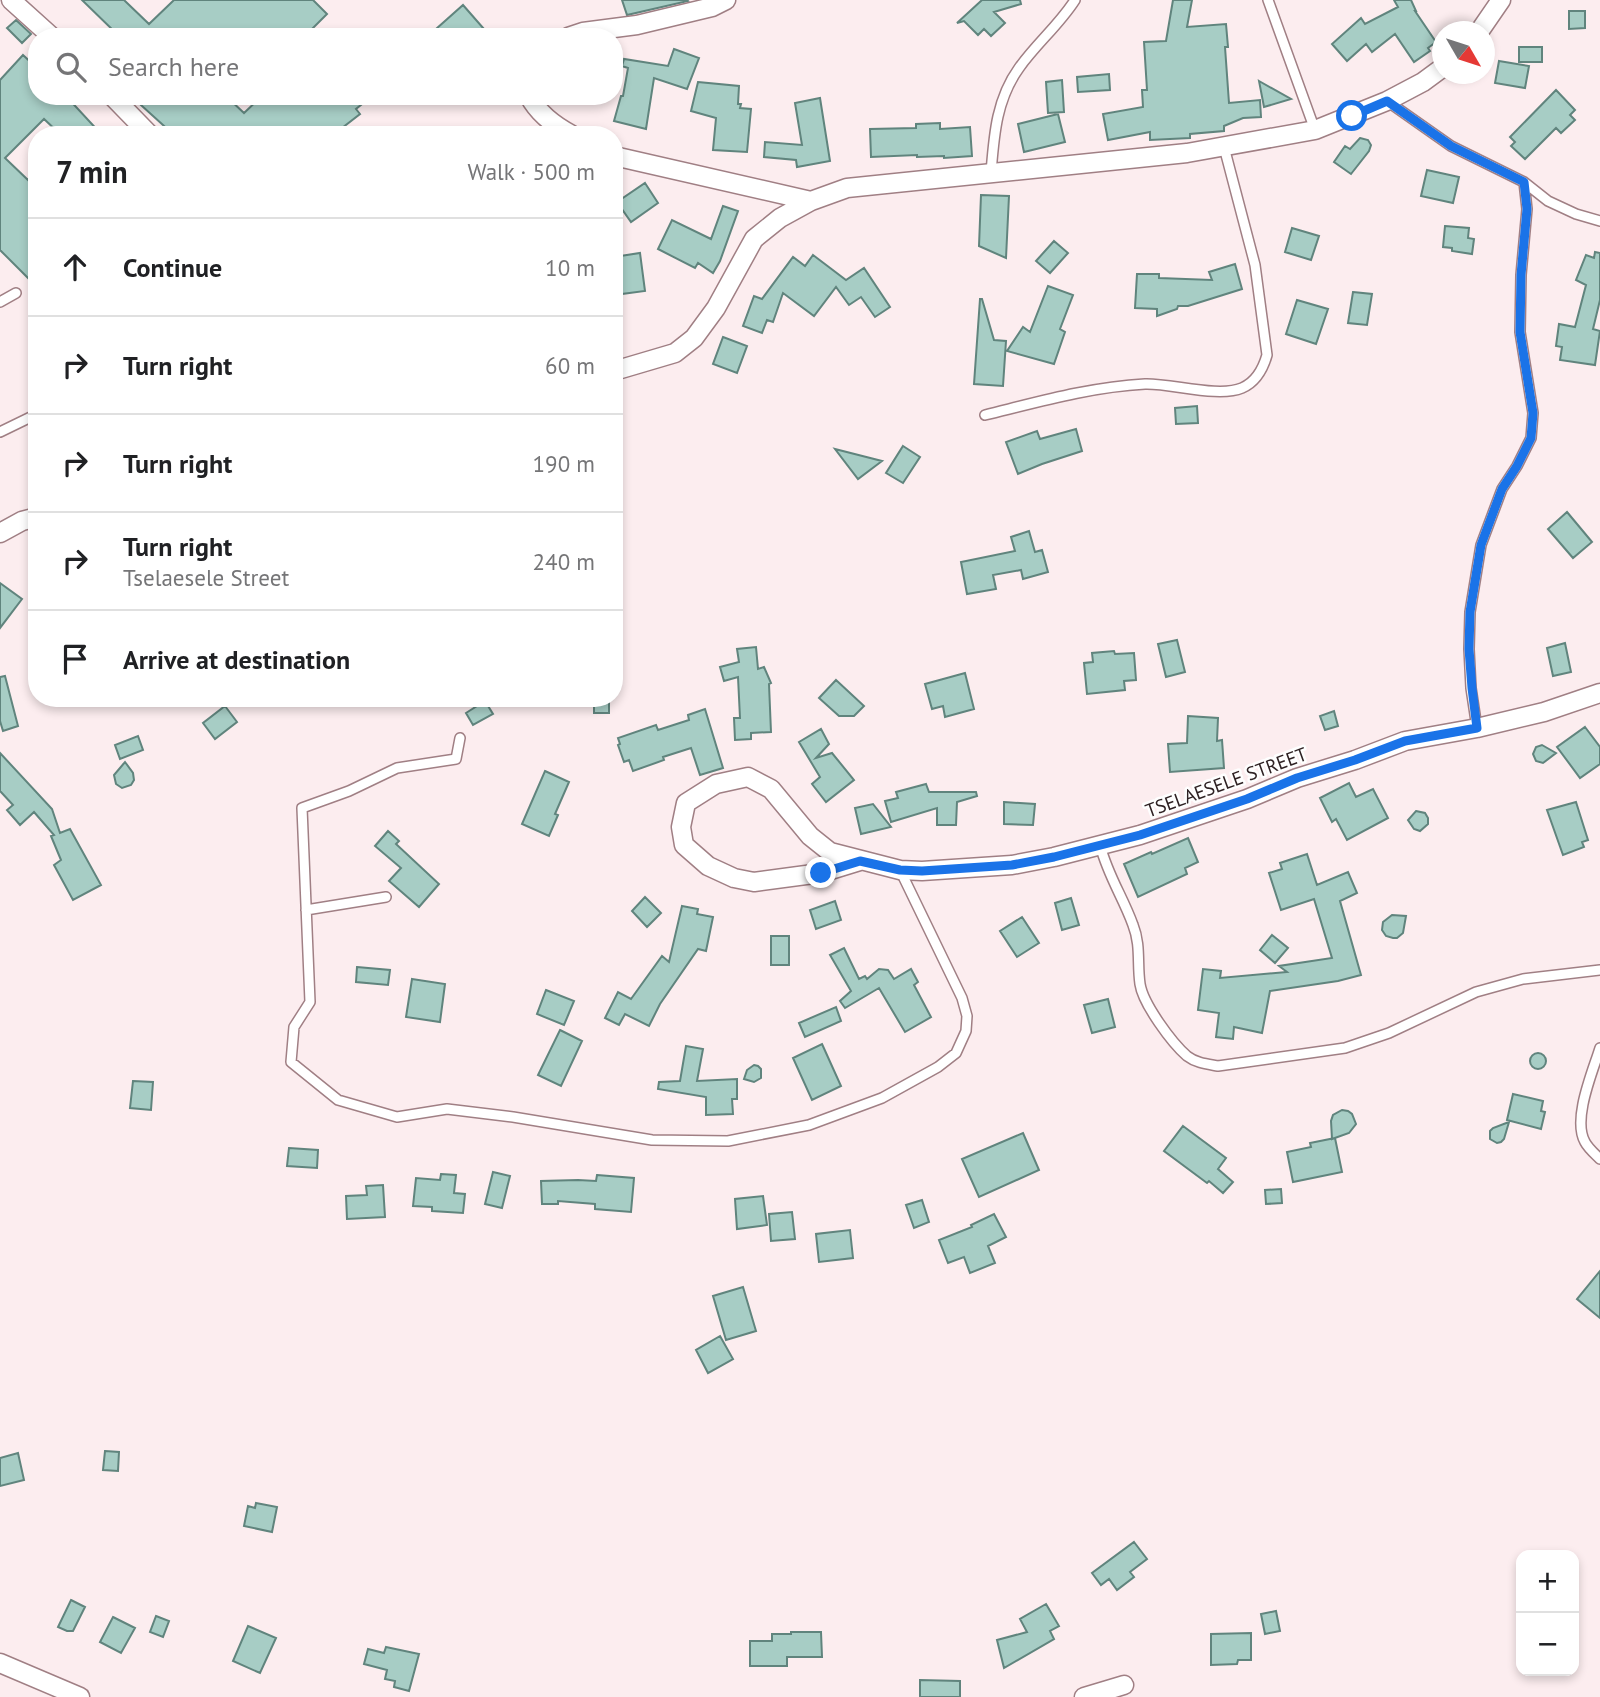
<!DOCTYPE html>
<meta charset="utf-8">
<style>
:root{--surface:#fff;--page:#f2f2f2;--text:#202124;--muted:#757577;--line:#e0e0e0}
body{margin:0;font-family:"PT Sans",sans-serif;background:var(--page);color:var(--text)}
.controls{position:absolute;right:21px;bottom:21px;display:grid;overflow:hidden;border-radius:14px;box-shadow:0 4px 10px #0003}
.controls button{width:63px;height:63px;display:grid;place-items:center;padding:0;border:0;border-bottom:2px solid var(--line);background:var(--surface);color:var(--text);font:35px sans-serif}
.compass{position:absolute;left:1432px;top:21px;width:63px;height:63px;border-radius:50%;background:var(--surface);box-shadow:0 4px 10px #0003;rotate:129deg}
.stop{position:absolute;width:21px;height:21px;margin:-16px;border:5px solid #1a73e8;border-radius:50%;background:#fff}
.stop.end{background:#1a73e8;border-color:#fff;box-shadow:0 2px 7px #0008}
.list{margin:0;padding:0;list-style:none}
h2{display:flex;justify-content:space-between;align-items:center;height:91px;margin:0;padding:0 28px;font-size:30px}
h2 small{font-size:23px;font-weight:400;color:var(--muted)}
.list li{display:grid;grid-template-columns:46px 1fr auto;gap:21px;align-items:center;box-sizing:border-box;height:98px;padding:0 28px;border-top:2px solid var(--line)}
.list b{display:block;font-size:26px;white-space:nowrap}
.list p{margin:0;font-size:23px;white-space:nowrap;color:var(--muted)}
.list em{font-size:23px;font-style:normal;color:var(--muted)}
.icon{flex:none;width:38px;height:38px;fill:none;stroke:currentColor;stroke-width:2;stroke-linecap:round;stroke-linejoin:round}
.map{position:relative;flex:none;width:1600px;height:1697px;overflow:hidden}
.search{position:absolute;background:var(--surface);box-shadow:0 4px 10px #0003;left:28px;top:28px;width:595px;height:77px;display:flex;align-items:center;gap:18px;box-sizing:border-box;padding:0 24px;border-radius:28px;color:var(--muted);font-size:26px}
.panel{position:absolute;background:var(--surface);box-shadow:0 4px 10px #0003;left:28px;top:126px;width:595px;height:581px;border-radius:28px}
.map>svg:first-child{display:block}
.building{fill:#a7cdc5;stroke:#60847d;stroke-width:2}
.lines{fill:none;stroke-linecap:round;stroke-linejoin:round}
.service-casing{stroke:#a07f84;stroke-width:12}
.minor-casing{stroke:#a07f84;stroke-width:21}
.service{stroke:#fff;stroke-width:9}
.minor{stroke:#fff;stroke-width:18}
.route{stroke:#1a73e8;stroke-width:9}
.labels{text-anchor:middle;stroke-width:5;stroke-linejoin:round;paint-order:stroke}
.street-label{font-size:19px;fill:#2e2123;stroke:#fefefe}
</style>
<div class="map">
<svg width="1600" height="1697" viewBox="0 0 1600 1697">
<rect width="100%" height="100%" fill="#fcedef"/>
<path class="building" d="M 82,0 L 124,0 L 149,24 L 174,0 L 313,0 L 327,14 L 304,37 L 120,37 Z
M 622,0 L 687,0 L 688,1 L 627,15 Z
M 982,0 L 1020,0 L 1021,4 L 994,12 L 1005,23 L 991,36 L 984,29 L 978,35 L 964,21 L 957,23 Z
M 1173,0 L 1192,0 L 1187,27 L 1226,24 L 1228,47 L 1225,47 L 1229,103 L 1260,100 L 1261,117 L 1243,118 L 1224,126 L 1224,131 L 1190,134 L 1190,138 L 1150,140 L 1150,132 L 1108,140 L 1103,114 L 1143,107 L 1142,90 L 1147,90 L 1144,42 L 1166,41 Z
M 1394,0 L 1411,0 L 1416,11 L 1415,11 L 1436,42 L 1428,48 L 1430,51 L 1414,62 L 1395,34 L 1372,52 L 1366,44 L 1347,61 L 1332,44 L 1361,18 L 1365,24 L 1398,7 Z
M 463,5 L 491,37 L 427,37 Z
M 1569,11 L 1585,11 L 1585,28 L 1569,29 Z
M 16,20 L 31,34 L 22,43 L 7,28 Z
M 1519,47 L 1542,47 L 1542,62 L 1519,62 Z
M 674,49 L 699,58 L 687,89 L 654,78 L 646,129 L 614,121 L 621,96 L 623,96 L 628,68 L 622,66 L 624,59 L 668,66 Z
M 23,55 L 37,68 L 37,96 L 66,96 L 102,135 L 61,135 L 44,119 L 5,158 L 28,180 L 37,171 L 37,287 L 0,250 L 0,80 Z
M 1499,61 L 1529,66 L 1525,88 L 1495,83 Z
M 1109,74 L 1110,90 L 1078,92 L 1077,77 Z
M 1062,80 L 1064,112 L 1048,113 L 1046,82 Z
M 1259,81 L 1291,99 L 1264,107 Z
M 698,82 L 739,86 L 738,104 L 741,104 L 740,108 L 751,109 L 747,152 L 713,150 L 716,118 L 691,111 Z
M 1556,90 L 1575,110 L 1570,115 L 1575,120 L 1561,133 L 1556,128 L 1525,159 L 1511,146 L 1515,142 L 1510,137 Z
M 131,96 L 226,96 L 244,113 L 262,96 L 372,96 L 356,109 L 360,114 L 333,135 L 174,135 Z
M 820,98 L 830,161 L 797,167 L 796,160 L 764,157 L 765,142 L 802,145 L 795,103 Z
M 1058,114 L 1065,142 L 1024,152 L 1018,124 Z
M 940,123 L 940,129 L 970,127 L 972,156 L 944,158 L 944,156 L 917,157 L 917,155 L 871,157 L 870,129 L 916,128 L 916,124 Z
M 1360,138 L 1368,140 L 1371,145 L 1369,151 L 1351,174 L 1334,162 L 1345,146 L 1350,149 Z
M 1427,170 L 1459,177 L 1453,203 L 1421,196 Z
M 645,183 L 658,203 L 631,222 L 617,202 Z
M 981,195 L 1009,196 L 1006,258 L 979,246 Z
M 723,206 L 738,211 L 720,261 L 713,273 L 698,263 L 695,268 L 658,249 L 672,220 L 711,239 Z
M 1445,226 L 1469,228 L 1468,238 L 1474,239 L 1472,254 L 1452,251 L 1452,248 L 1443,247 Z
M 1292,228 L 1319,236 L 1311,260 L 1285,252 Z
M 1054,241 L 1068,253 L 1050,273 L 1036,261 Z
M 1595,252 L 1600,253 L 1600,300 L 1593,329 L 1600,331 L 1595,365 L 1560,360 L 1562,347 L 1556,346 L 1559,324 L 1575,327 L 1586,285 L 1576,280 L 1586,255 L 1594,258 Z
M 640,253 L 645,291 L 614,295 L 614,257 Z
M 813,255 L 846,280 L 864,268 L 890,307 L 875,317 L 861,297 L 849,305 L 836,287 L 814,316 L 783,293 L 773,322 L 767,320 L 762,333 L 743,326 L 754,296 L 762,299 L 793,257 L 805,266 Z
M 1235,264 L 1242,289 L 1188,306 L 1178,306 L 1177,309 L 1157,316 L 1157,309 L 1135,308 L 1137,274 L 1159,274 L 1159,278 L 1212,280 L 1209,272 Z
M 1048,286 L 1073,295 L 1060,329 L 1065,332 L 1054,364 L 1007,351 L 1023,327 L 1030,332 Z
M 1353,292 L 1372,294 L 1367,325 L 1348,323 Z
M 980,299 L 982,299 L 994,340 L 1006,341 L 1003,386 L 974,384 Z
M 1297,300 L 1328,309 L 1316,344 L 1286,334 Z
M 723,337 L 747,346 L 737,373 L 713,364 Z
M 1197,406 L 1198,423 L 1176,424 L 1175,408 Z
M 1076,429 L 1082,451 L 1042,464 L 1018,474 L 1006,442 L 1037,431 L 1040,439 Z
M 903,446 L 920,457 L 903,483 L 886,473 Z
M 835,449 L 882,461 L 858,479 Z
M 1567,512 L 1592,542 L 1573,558 L 1548,529 Z
M 1029,531 L 1035,552 L 1042,550 L 1048,572 L 1023,579 L 1021,570 L 993,575 L 996,589 L 967,594 L 961,562 L 1015,551 L 1011,537 Z
M 0,583 L 22,599 L 0,628 Z
M 1177,640 L 1185,672 L 1166,677 L 1158,644 Z
M 1565,643 L 1571,672 L 1553,676 L 1547,648 Z
M 756,647 L 758,669 L 764,667 L 771,683 L 769,684 L 771,732 L 751,733 L 751,739 L 735,740 L 734,718 L 740,718 L 738,677 L 724,681 L 720,667 L 739,662 L 737,649 Z
M 1114,651 L 1115,654 L 1134,653 L 1136,680 L 1124,681 L 1125,690 L 1087,694 L 1084,663 L 1093,662 L 1092,653 Z
M 965,673 L 974,709 L 945,717 L 943,706 L 932,709 L 925,684 Z
M 5,676 L 18,726 L 3,731 L 0,721 L 0,677 Z
M 836,680 L 864,706 L 854,716 L 839,716 L 819,698 Z
M 594,698 L 609,698 L 609,713 L 594,713 Z
M 485,701 L 493,714 L 473,725 L 466,713 Z
M 225,706 L 237,722 L 215,739 L 203,723 Z
M 705,709 L 723,768 L 700,775 L 691,748 L 663,757 L 664,760 L 633,771 L 629,760 L 624,762 L 618,745 L 620,744 L 618,738 L 656,725 L 658,730 L 689,720 L 688,715 Z
M 1334,711 L 1338,726 L 1325,730 L 1320,716 Z
M 1188,716 L 1218,718 L 1217,741 L 1222,740 L 1224,768 L 1170,772 L 1168,744 L 1187,743 Z
M 1585,727 L 1600,747 L 1600,764 L 1580,778 L 1557,747 Z
M 821,729 L 829,744 L 816,758 L 832,753 L 854,780 L 826,802 L 812,784 L 820,777 L 799,742 Z
M 138,736 L 143,750 L 120,759 L 115,745 Z
M 1542,745 L 1556,753 L 1543,763 L 1536,761 L 1533,754 L 1536,747 Z
M 0,753 L 52,809 L 60,833 L 70,829 L 101,885 L 73,900 L 54,865 L 61,860 L 51,836 L 54,835 L 34,812 L 20,825 L 7,810 L 13,805 L 0,791 Z
M 125,762 L 133,773 L 134,780 L 131,785 L 122,788 L 116,784 L 114,775 Z
M 545,771 L 569,782 L 555,814 L 558,815 L 549,836 L 522,824 Z
M 1349,783 L 1356,797 L 1373,789 L 1388,818 L 1347,840 L 1336,819 L 1332,822 L 1320,798 Z
M 926,784 L 929,792 L 976,792 L 977,796 L 957,802 L 956,825 L 937,825 L 937,808 L 891,822 L 885,801 L 898,798 L 896,792 Z
M 1004,802 L 1035,804 L 1033,825 L 1004,824 Z
M 1576,802 L 1588,840 L 1582,842 L 1584,847 L 1563,855 L 1547,810 Z
M 873,804 L 891,827 L 861,834 L 855,808 Z
M 1416,811 L 1425,813 L 1428,818 L 1428,824 L 1420,831 L 1414,829 L 1408,820 Z
M 388,831 L 399,841 L 396,844 L 439,884 L 419,907 L 389,881 L 401,868 L 375,846 Z
M 1188,838 L 1198,862 L 1185,868 L 1187,874 L 1138,897 L 1124,864 L 1151,852 L 1152,854 Z
M 1307,854 L 1317,885 L 1348,872 L 1357,893 L 1340,901 L 1361,975 L 1338,981 L 1270,991 L 1262,1033 L 1234,1027 L 1233,1039 L 1216,1037 L 1219,1013 L 1198,1010 L 1203,969 L 1221,971 L 1220,978 L 1287,972 L 1279,966 L 1332,958 L 1314,899 L 1281,910 L 1269,873 L 1282,869 L 1280,863 Z
M 645,897 L 661,913 L 647,927 L 632,911 Z
M 1071,898 L 1079,925 L 1062,930 L 1055,903 Z
M 835,901 L 841,920 L 816,929 L 810,910 Z
M 682,906 L 698,909 L 697,914 L 713,917 L 706,951 L 698,949 L 660,1004 L 649,1026 L 625,1014 L 619,1025 L 605,1018 L 618,992 L 631,999 L 662,956 L 669,962 Z
M 1392,915 L 1406,916 L 1403,933 L 1397,938 L 1393,938 L 1386,936 L 1382,930 L 1383,922 Z
M 1022,917 L 1039,943 L 1017,957 L 1000,931 Z
M 1272,935 L 1288,948 L 1275,963 L 1260,950 Z
M 771,936 L 789,936 L 789,965 L 771,965 Z
M 844,948 L 859,979 L 865,976 L 867,979 L 879,969 L 888,970 L 894,979 L 911,969 L 918,982 L 914,985 L 931,1017 L 905,1032 L 879,988 L 845,1008 L 840,1001 L 851,991 L 830,955 Z
M 357,967 L 390,970 L 388,985 L 356,982 Z
M 412,979 L 445,984 L 440,1022 L 406,1017 Z
M 546,990 L 574,1001 L 564,1025 L 537,1014 Z
M 1108,999 L 1115,1027 L 1092,1033 L 1084,1005 Z
M 836,1007 L 841,1021 L 805,1037 L 799,1023 Z
M 560,1030 L 582,1041 L 561,1086 L 538,1075 Z
M 822,1044 L 841,1086 L 812,1100 L 793,1058 Z
M 686,1046 L 703,1049 L 697,1081 L 737,1079 L 737,1099 L 732,1099 L 733,1114 L 706,1115 L 706,1097 L 658,1089 L 659,1082 L 680,1081 Z
M1530 1061a8 8 0 1 1 16 0a8 8 0 1 1-16 0Z
M 754,1065 L 758,1066 L 761,1069 L 761,1078 L 754,1082 L 744,1079 L 747,1070 Z
M 133,1081 L 153,1082 L 151,1110 L 130,1108 Z
M 1513,1094 L 1543,1101 L 1541,1111 L 1545,1112 L 1541,1129 L 1507,1120 Z
M 1342,1110 L 1348,1111 L 1352,1114 L 1356,1124 L 1349,1133 L 1332,1139 L 1331,1121 L 1333,1115 Z
M 1509,1122 L 1504,1139 L 1501,1142 L 1497,1143 L 1490,1139 L 1490,1131 L 1493,1128 Z
M 1183,1126 L 1226,1158 L 1218,1169 L 1233,1182 L 1223,1193 L 1209,1181 L 1207,1183 L 1164,1151 Z
M 1023,1133 L 1039,1170 L 979,1197 L 962,1159 Z
M 1335,1138 L 1342,1172 L 1293,1182 L 1287,1152 L 1311,1147 L 1310,1143 Z
M 289,1148 L 318,1150 L 317,1168 L 287,1166 Z
M 493,1172 L 510,1176 L 502,1208 L 485,1204 Z
M 441,1174 L 456,1175 L 454,1193 L 465,1194 L 463,1213 L 432,1211 L 432,1207 L 413,1206 L 416,1178 L 440,1180 Z
M 597,1175 L 634,1178 L 631,1212 L 595,1209 L 595,1204 L 558,1201 L 558,1204 L 542,1204 L 541,1181 L 578,1180 L 596,1181 Z
M 383,1185 L 385,1217 L 347,1219 L 346,1196 L 367,1195 L 366,1186 Z
M 1281,1189 L 1282,1203 L 1266,1204 L 1265,1190 Z
M 763,1196 L 767,1225 L 737,1229 L 735,1199 Z
M 922,1200 L 929,1222 L 914,1228 L 906,1205 Z
M 792,1212 L 795,1239 L 771,1241 L 769,1214 Z
M 994,1214 L 1006,1237 L 988,1246 L 995,1263 L 970,1273 L 964,1257 L 948,1263 L 939,1240 L 972,1227 L 971,1225 Z
M 850,1230 L 853,1258 L 819,1262 L 816,1234 Z
M 1600,1271 L 1600,1318 L 1577,1299 Z
M 743,1287 L 756,1331 L 726,1340 L 713,1296 Z
M 720,1336 L 733,1359 L 708,1373 L 696,1350 Z
M 105,1451 L 119,1452 L 118,1471 L 103,1470 Z
M 18,1453 L 24,1480 L 0,1486 L 0,1458 Z
M 256,1503 L 277,1507 L 272,1532 L 244,1526 L 248,1506 L 255,1508 Z
M 1134,1542 L 1147,1559 L 1130,1572 L 1134,1577 L 1117,1590 L 1109,1579 L 1101,1585 L 1092,1573 Z
M 71,1600 L 85,1607 L 73,1631 L 67,1631 L 58,1627 Z
M 1046,1604 L 1059,1626 L 1050,1631 L 1054,1639 L 1004,1668 L 997,1640 L 1027,1632 L 1020,1619 Z
M 1276,1611 L 1280,1631 L 1265,1634 L 1261,1614 Z
M 156,1616 L 169,1621 L 163,1637 L 150,1632 Z
M 113,1617 L 135,1628 L 121,1653 L 100,1642 Z
M 248,1626 L 276,1638 L 260,1673 L 233,1661 Z
M 791,1632 L 821,1632 L 822,1657 L 787,1657 L 787,1666 L 750,1666 L 750,1641 L 772,1641 L 772,1634 L 791,1634 Z
M 1251,1633 L 1251,1660 L 1238,1660 L 1237,1664 L 1211,1665 L 1211,1634 Z
M 386,1647 L 419,1654 L 409,1691 L 394,1687 L 395,1681 L 385,1679 L 387,1670 L 364,1664 L 368,1649 L 384,1653 Z
M 920,1680 L 960,1681 L 960,1697 L 920,1697 Z"/>
<g class="lines">
<defs>
<path id="service" d="M 1268,0 L 1315,130
M 1387,101 L 1451,146 L 1524,182 L 1548,201 L 1576,214 L 1600,221
M 991,173 C 994,136 996,100 1019,68 C 1036,44 1059,25 1075,0
M 0,302 L 16,293
M 985,415 C 1038,402 1090,387 1145,384 C 1171,383 1218,398 1242,388 C 1256,382 1263,369 1267,355 L 1255,265 L 1224,147
M 0,432 L 37,414
M 1477,728 L 1471,688 L 1469,649 L 1470,612 L 1481,545 L 1502,489 L 1517,466 L 1531,438 L 1533,413 L 1520,332 L 1521,275 L 1527,209 L 1524,182
M 460,738 L 456,759 L 397,768 L 349,791 L 302,808 L 310,1002 L 294,1027 L 291,1062 L 338,1100 L 397,1117 L 447,1109 L 513,1117 L 652,1140 L 728,1141 L 809,1125 L 882,1098 L 938,1067 L 956,1053 L 966,1031 L 967,1016 L 962,998 L 900,870
M 1100,845 C 1108,876 1123,897 1133,925 C 1141,945 1137,964 1140,984 C 1143,1004 1172,1043 1187,1056 C 1196,1063 1207,1064 1218,1066 L 1345,1048 L 1389,1033 L 1476,992 L 1523,979 L 1600,970
M 306,910 L 386,897
M 1600,1048 C 1593,1071 1572,1119 1585,1142 C 1588,1148 1595,1154 1600,1159"/>
<path id="minor" d="M 11,0 L 52,37
M 1479,32 L 1501,0
M 568,37 L 583,32 L 637,25 L 712,7 L 726,0
M 112,96 L 150,135
M 529,96 C 538,113 555,126 572,135
M 614,156 L 811,201
M 614,371 L 675,353 L 694,338 L 716,308 L 754,239 L 780,218 L 811,201 L 847,188 L 1187,153 L 1315,130 L 1387,101 L 1423,82 L 1442,68
M 0,533 L 22,521 L 37,517
M 860,861 L 821,873 L 754,882 L 734,878 L 708,866 L 684,845 L 681,827 L 686,803 L 716,784 L 748,777 L 771,789 L 810,836 L 830,852 L 900,870 L 922,871 L 1012,865 L 1054,857 L 1140,835 L 1247,799 L 1297,778 L 1355,760 L 1405,741 L 1477,728 L 1544,712 L 1600,693
M 0,1663 L 80,1697
M 1084,1697 L 1124,1685"/>
</defs>
<use href="#service" class="service-casing"/>
<use href="#minor" class="minor-casing"/>
<use href="#service" class="service"/>
<use href="#minor" class="minor"/>
</g>
<g class="lines">
<path class="route" d="M 821,873 L 860,861 L 900,870 L 922,871 L 1012,865 L 1054,857 L 1140,835 L 1247,799 L 1297,778 L 1355,760 L 1405,741 L 1477,728 L 1472,688 L 1469,649 L 1470,612 L 1481,545 L 1502,489 L 1517,466 L 1531,438 L 1533,413 L 1520,332 L 1521,275 L 1527,209 L 1524,182 L 1451,146 L 1387,101 L 1352,116"/>
</g>
<g class="labels">
<g class="street-label">
<text transform="translate(1226 782) rotate(-20)" y="7">TSELAESELE STREET</text>
</g>
</g>
</svg>
<div class="controls">
<button>+</button>
<button>−</button>
</div>
<svg class="compass" viewBox="-18 -18 36 36"><path d="M0-13l5 13h-10z" fill="#e53935"/><path d="M0 13l5-13h-10z" fill="#757577"/></svg>
<div class="stop" style="left:1352px;top:116px"></div>
<div class="stop end" style="left:821px;top:873px"></div>
<div class="search"><svg class="icon" aria-label="search" viewBox="0 0 24 24"><circle cx="10" cy="10" r="6"/><path d="M15 15l6 6"/></svg>Search here</div>
<section class="panel">
<h2>7 min<small>Walk · 500 m</small></h2>
<ul class="list">
<li><svg class="icon" aria-label="ahead" viewBox="0 0 24 24"><path d="M12 20V5M6 11l6-6 6 6"/></svg><div><b>Continue</b></div><em>10 m</em></li>
<li><svg class="icon" aria-label="right" viewBox="0 0 24 24"><path d="M7 20v-9h11M14 6l5 5-5 5"/></svg><div><b>Turn right</b></div><em>60 m</em></li>
<li><svg class="icon" aria-label="right" viewBox="0 0 24 24"><path d="M7 20v-9h11M14 6l5 5-5 5"/></svg><div><b>Turn right</b></div><em>190 m</em></li>
<li><svg class="icon" aria-label="right" viewBox="0 0 24 24"><path d="M7 20v-9h11M14 6l5 5-5 5"/></svg><div><b>Turn right</b><p>Tselaesele Street</p></div><em>240 m</em></li>
<li><svg class="icon" aria-label="arrive" viewBox="0 0 24 24"><path d="M6 21V4h12l-3 4 3 4H6"/></svg><div><b>Arrive at destination</b></div></li>
</ul>
</section>
</div>
